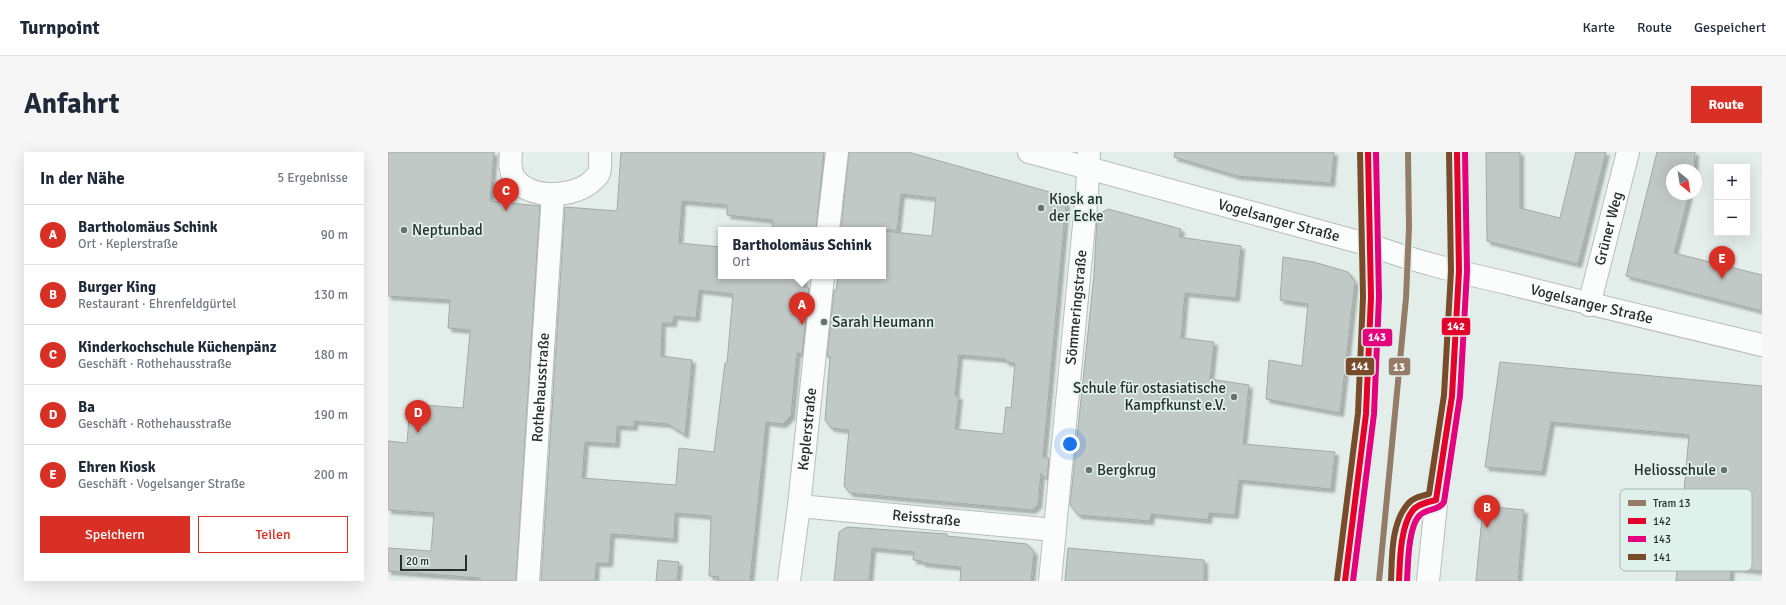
<!DOCTYPE html>
<html lang="de">
<meta charset="utf-8">
<style>
:root{--surface:#fff;--page:#f6f6f7;--text:#1f2937;--muted:#747a83;--line:#e0e1e3;--accent:#d93025}
body{margin:0;font-family:Signika,sans-serif;background:var(--page);color:var(--text)}
.controls{position:absolute;right:12px;top:12px;display:grid;overflow:hidden;border-radius:0px;box-shadow:0 4px 16px #0002}
.controls button{width:36px;height:36px;display:grid;place-items:center;padding:0;border:0;border-bottom:1px solid var(--line);background:var(--surface);color:var(--text);font:20px sans-serif}
.compass{position:absolute;left:1278px;top:12px;width:36px;height:36px;border-radius:50%;background:var(--surface);box-shadow:0 4px 16px #0002;rotate:150deg}
.scale{position:absolute;left:12px;bottom:10px;width:67px;box-sizing:border-box;padding-left:4px;border:2px solid #272e2c;border-top:0;font-size:11px;line-height:14px;white-space:nowrap;color:#272e2c;-webkit-text-stroke:3px #dff1eb;paint-order:stroke}
.you{position:absolute;left:682px;top:292px;width:14px;height:14px;margin:-10px;border:3px solid #fff;border-radius:50%;background:#1a73e8;box-shadow:0 0 0 6px #1a73e833}
.badge{display:grid;place-items:center;width:26px;height:26px;border-radius:50%;background:var(--accent);color:#fff;font-size:13px;font-weight:700}
.pin{position:absolute;translate:-50% -33px;filter:drop-shadow(0 1px 2px #0008)}
.pin::after{content:'';position:absolute;top:21px;width:14px;height:12px;background:inherit;clip-path:polygon(0 0,100% 0,50% 100%)}
.popup{position:absolute;left:330px;top:75px;width:168px;height:52px;box-sizing:border-box;display:grid;place-content:center;border-radius:0px;background:var(--surface);filter:drop-shadow(0 1px 3px #0005);font-size:13px;white-space:nowrap;color:var(--muted)}
.popup b{font-size:15px;color:var(--text)}
.popup::after{content:'';position:absolute;left:50%;top:100%;margin-left:-8px;border:8px solid transparent;border-top-color:var(--surface)}
.list{margin:0;padding:0;list-style:none}
h2{display:flex;justify-content:space-between;align-items:center;height:52px;margin:0;padding:0 16px;font-size:17px}
h2 small{font-size:13px;font-weight:400;color:var(--muted)}
.list li{display:grid;grid-template-columns:26px 1fr auto;gap:12px;align-items:center;box-sizing:border-box;height:60px;padding:0 16px;border-top:1px solid var(--line)}
.list b{display:block;font-size:15px;white-space:nowrap}
.list p{margin:0;font-size:13px;white-space:nowrap;color:var(--muted)}
.list em{font-size:13px;font-style:normal;color:var(--muted)}
.actions{display:flex;gap:8px;padding:12px 16px}
.actions a{flex:1;padding:9px 0;border:1px solid var(--accent);border-radius:0px;text-align:center;font-size:14px;color:var(--accent)}
.actions .main{background:var(--accent);color:#fff}
.map{position:relative;flex:none;width:1374px;height:429px;overflow:hidden;border-radius:0px}
header{display:flex;align-items:center;gap:24px;box-sizing:border-box;height:56px;padding:0 20px;background:var(--surface);border-bottom:1px solid var(--line)}
header strong{font-size:19px}
nav{display:flex;gap:22px;margin-inline-start:auto;font-size:14px}
.intro{display:flex;align-items:center;justify-content:space-between;box-sizing:border-box;height:96px;padding:0 24px}
h1{margin:0;font-size:28px}
.button{padding:10px 18px;border-radius:0px;background:var(--accent);color:#fff;font-size:14px;font-weight:700}
main{display:flex;gap:24px;padding:0 24px}
aside{flex:1;background:var(--surface);border-radius:0px;box-shadow:0 4px 16px #0002}
.map>svg:first-child{display:block}
.building{fill:#c1c9c7;stroke:#a2aaa7;fill-rule:evenodd;filter:url(#shadow)}
.lines{fill:none;stroke-linecap:round;stroke-linejoin:round}
.minor-casing{stroke:#b7bebc;stroke-width:24}
.tertiary-casing{stroke:#b7bebc;stroke-width:24}
.secondary-casing{stroke:#b7bebc;stroke-width:24}
.minor{stroke:#fbfcfc;stroke-width:22}
.tertiary{stroke:#fbfcfc;stroke-width:22}
.secondary{stroke:#fbfcfc;stroke-width:22}
.bus-1-casing{stroke:#dff1eb;stroke-width:9}
.bus-2-casing{stroke:#dff1eb;stroke-width:9}
.bus-3-casing{stroke:#dff1eb;stroke-width:9}
.bus-1{stroke:#e4002b;stroke-width:6}
.bus-2{stroke:#e5007d;stroke-width:6}
.bus-3{stroke:#7a4b2a;stroke-width:6}
.tram-1-casing{stroke:#dff1eb;stroke-width:9}
.tram-1{stroke:#967b68;stroke-width:6}
.poi-dot{fill:#69716e;stroke:#dff1eb;stroke-width:1.5}
.labels{text-anchor:middle;stroke-width:3.5;stroke-linejoin:round;paint-order:stroke}
.poi-label{font-size:15px;fill:#272e2c;stroke:#dff1eb;text-anchor:start}
.street-label{font-size:15px;fill:#272e2c;stroke:#dff1eb}
.key{fill:#dff1eb;stroke:#a8b6b2;stroke-width:1}
.key-label{font-size:11px;fill:#272e2c}
.line-badge{stroke:#dff1eb;stroke-width:1.5}
.badge-label{font-size:11px;text-anchor:middle;font-weight:bold;fill:#fff}
</style>
<header>
<strong>Turnpoint</strong>
<nav><a>Karte</a><a>Route</a><a>Gespeichert</a></nav>
</header>
<div class="intro"><h1>Anfahrt</h1><a class="button">Route</a></div>
<main>
<aside>
<h2>In der Nähe<small>5 Ergebnisse</small></h2>
<ul class="list">
<li><span class="badge">A</span><div><b>Bartholomäus Schink</b><p>Ort · Keplerstraße</p></div><em>90 m</em></li>
<li><span class="badge">B</span><div><b>Burger King</b><p>Restaurant · Ehrenfeldgürtel</p></div><em>130 m</em></li>
<li><span class="badge">C</span><div><b>Kinderkochschule Küchenpänz</b><p>Geschäft · Rothehausstraße</p></div><em>180 m</em></li>
<li><span class="badge">D</span><div><b>Ba</b><p>Geschäft · Rothehausstraße</p></div><em>190 m</em></li>
<li><span class="badge">E</span><div><b>Ehren Kiosk</b><p>Geschäft · Vogelsanger Straße</p></div><em>200 m</em></li>
</ul>
<div class="actions"><a class="main">Speichern</a><a>Teilen</a></div>
</aside>
<div class="map">
<svg width="1374" height="429" viewBox="0 0 1374 429">
<defs>
<filter id="shadow"><feDropShadow dx="3.5" dy="3.5" stdDeviation="1" flood-color="#0004"/></filter>
</defs>
<rect width="100%" height="100%" fill="#e3edea"/>
<path class="building" d="M 0,0 L 106,0 L 102,49 L 152,54 L 128,429 L 92,429 L 92,426 L 0,419 L 0,396 L 43,399 L 46,361 L 0,358 L 0,289 L 19,291 L 22,252 L 75,256 L 82,181 L 82,178 L 60,176 L 62,148 L 0,144 Z
M 233,0 L 436,0 L 428,78 L 384,78 L 385,68 L 339,63 L 339,53 L 294,49 L 291,91 L 333,95 L 333,124 L 416,124 L 415,135 L 421,136 L 414,202 L 409,201 L 403,264 L 395,272 L 378,270 L 362,429 L 330,429 L 331,425 L 321,424 L 323,364 L 287,361 L 286,387 L 223,382 L 221,411 L 208,411 L 207,429 L 153,429 L 177,55 L 229,59 ZM 311,138 L 345,142 L 339,211 L 337,211 L 326,300 L 291,296 L 288,333 L 194,326 L 197,290 L 228,292 L 229,274 L 246,275 L 246,269 L 280,272 L 297,283 L 304,208 L 273,204 L 274,171 L 285,171 L 286,164 L 308,166 Z
M 461,0 L 520,0 L 672,43 L 678,52 L 655,305 L 661,306 L 659,328 L 653,321 L 650,353 L 644,358 L 462,341 L 456,334 L 461,278 L 443,276 L 437,268 L 442,205 L 439,205 L 446,138 L 448,138 L 450,124 L 495,124 L 495,79 L 544,84 L 548,46 L 513,42 L 509,78 L 453,78 ZM 571,203 L 617,207 L 618,210 L 627,211 L 623,256 L 618,255 L 615,282 L 567,277 L 571,244 L 567,244 Z
M 787,0 L 946,0 L 943,31 L 849,24 L 786,5 Z
M 1098,0 L 1132,0 L 1132,56 L 1172,66 L 1188,0 L 1218,0 L 1190,112 L 1099,89 Z
M 1269,0 L 1307,0 L 1306,18 L 1284,18 L 1284,42 L 1301,42 L 1286,101 L 1374,123 L 1374,159 L 1238,124 Z
M 720,57 L 793,77 L 791,85 L 853,94 L 848,146 L 797,141 L 793,186 L 826,190 L 822,227 L 861,233 L 855,292 L 947,300 L 943,337 L 851,328 L 847,363 L 821,361 L 820,368 L 763,362 L 762,369 L 690,363 L 682,353 L 706,123 L 709,63 Z
M 895,105 L 926,110 L 960,120 L 967,130 L 952,261 L 878,247 L 881,208 L 914,214 L 920,152 L 892,148 Z
M 1112,210 L 1374,234 L 1374,419 L 1343,416 L 1342,429 L 1288,429 L 1301,283 L 1163,270 L 1154,320 L 1097,315 Z
M 1095,354 L 1136,358 L 1130,429 L 1088,429 Z
M 459,375 L 559,382 L 559,384 L 639,392 L 646,400 L 643,429 L 572,429 L 573,415 L 534,411 L 534,409 L 525,408 L 526,400 L 484,396 L 481,429 L 446,429 L 451,380 Z
M 680,396 L 816,408 L 816,429 L 677,429 Z
M 270,408 L 291,410 L 289,429 L 268,429 Z"/>
<g class="lines">
<defs>
<g id="minor">
<path d="M 123,0 C 122,9 121,19 127,27 C 142,48 188,46 205,28 C 207,26 210,24 211,21 C 213,15 212,6 212,0"/>
<path d="M 440,78 L 449,0"/>
<path id="s1" d="M 1201,153 L 1240,0"/>
<path id="s2" d="M 411,354 L 666,378"/>
<path id="s3" d="M 140,429 L 165,42"/>
<path id="s4" d="M 401,429 L 411,354 L 435,124"/>
<path id="s5" d="M 662,429 L 699,41 L 701,0"/>
</g>
<g id="tertiary">
<path id="s6" d="M 641,0 L 982,93 C 1028,110 1075,121 1123,132 C 1206,153 1290,173 1374,193"/>
</g>
<path id="secondary" d="M 957,429 L 978,262 L 983,145 L 980,0
M 1040,429 L 1050,333 L 1064,244 L 1071,119 L 1069,0"/>
</defs>
<use href="#minor" class="minor-casing"/>
<use href="#tertiary" class="tertiary-casing"/>
<use href="#secondary" class="secondary-casing"/>
<use href="#minor" class="minor"/>
<use href="#tertiary" class="tertiary"/>
<use href="#secondary" class="secondary"/>
<defs>
<path id="bus-1" d="M 1048,348 L 1064,244 L 1071,119 L 1069,0
M 957,429 L 978,262 L 983,145 L 980,0
M 1011,429 C 1012,409 1012,374 1025,358 C 1030,352 1040,350 1048,348"/>
<path id="bus-2" d="M 965,429 L 986,262 L 991,145 L 988,0
M 1019,429 C 1020,413 1020,374 1032,363 C 1039,356 1051,359 1056,350 L 1072,244 L 1079,119 L 1077,0"/>
<path id="bus-3" d="M 949,428 L 970,261 L 975,145 L 972,0
M 1003,429 C 1004,405 1003,372 1019,353 C 1024,346 1033,344 1041,342 L 1056,243 L 1063,119 L 1061,0"/>
</defs>
<use href="#bus-1" class="bus-1-casing"/>
<use href="#bus-2" class="bus-2-casing"/>
<use href="#bus-3" class="bus-3-casing"/>
<use href="#bus-1" class="bus-1"/>
<use href="#bus-2" class="bus-2"/>
<use href="#bus-3" class="bus-3"/>
<defs>
<path id="tram-1" d="M 991,429 L 1018,146 L 1021,75 L 1020,0"/>
</defs>
<use href="#tram-1" class="tram-1-casing"/>
<use href="#tram-1" class="tram-1"/>
</g>
<g class="poi-dot">
<circle cx="653" cy="56" r="4"/>
<circle cx="16" cy="78" r="4"/>
<circle cx="436" cy="170" r="4"/>
<circle cx="846" cy="245" r="4"/>
<circle cx="701" cy="318" r="4"/>
<circle cx="1336" cy="318" r="4"/>
</g>
<g class="labels">
<g class="poi-label">
<text x="661" y="52">Kiosk an<tspan x="661" dy="17">der Ecke</tspan></text>
<text x="24" y="83">Neptunbad</text>
<text x="444" y="175">Sarah Heumann</text>
<text x="838" y="241" text-anchor="end">Schule für ostasiatische<tspan x="838" dy="17">Kampfkunst e.V.</tspan></text>
<text x="709" y="323">Bergkrug</text>
<text x="1328" y="323" text-anchor="end">Heliosschule</text>
</g>
<g class="street-label">
<text dy="5" stroke="none"><textPath href="#s6" startOffset="259">Vogelsanger Straße</textPath></text>
<text dy="5" stroke="none"><textPath href="#s1" startOffset="79">Grüner Weg</textPath></text>
<text dy="5" stroke="none"><textPath href="#s6" startOffset="583">Vogelsanger Straße</textPath></text>
<text dy="5" stroke="none"><textPath href="#s5" startOffset="275">Sömmeringstraße</textPath></text>
<text dy="5" stroke="none"><textPath href="#s3" startOffset="194">Rothehausstraße</textPath></text>
<text dy="5" stroke="none"><textPath href="#s4" startOffset="153">Keplerstraße</textPath></text>
<text dy="5" stroke="none"><textPath href="#s2" startOffset="128">Reisstraße</textPath></text>
</g>
</g>
<rect x="1232" y="337" width="132" height="82" rx="6" class="key"/>
<rect x="1240" y="348" width="18" height="6" fill="#967b68"/>
<rect x="1240" y="366" width="18" height="6" fill="#e4002b"/>
<rect x="1240" y="384" width="18" height="6" fill="#e5007d"/>
<rect x="1240" y="402" width="18" height="6" fill="#7a4b2a"/>
<g class="key-label">
<text x="1265" y="355">Tram 13</text>
<text x="1265" y="373">142</text>
<text x="1265" y="391">143</text>
<text x="1265" y="409">141</text>
</g>
<g class="line-badge">
<rect x="1053" y="165" width="30" height="19" rx="4" fill="#e4002b"/>
<rect x="974" y="176" width="31" height="19" rx="4" fill="#e5007d"/>
<rect x="957" y="205" width="30" height="19" rx="4" fill="#7a4b2a"/>
<rect x="1000" y="205" width="23" height="19" rx="4" fill="#967b68"/>
</g>
<g class="badge-label">
<text x="1068" y="178">142</text>
<text x="989" y="189">143</text>
<text x="972" y="218">141</text>
<text x="1011" y="219">13</text>
</g>
</svg>
<div class="controls">
<button>+</button>
<button>−</button>
</div>
<svg class="compass" viewBox="-18 -18 36 36"><path d="M0-13l5 13h-10z" fill="#e53935"/><path d="M0 13l5-13h-10z" fill="#747a83"/></svg>
<div class="scale">20 m</div>
<div class="you"></div>
<div class="pin badge" style="left:414px;top:173px">A</div>
<div class="popup"><b>Bartholomäus Schink</b>Ort</div>
<div class="pin badge" style="left:1099px;top:376px">B</div>
<div class="pin badge" style="left:118px;top:59px">C</div>
<div class="pin badge" style="left:30px;top:281px">D</div>
<div class="pin badge" style="left:1334px;top:127px">E</div>
</div>
</main>
